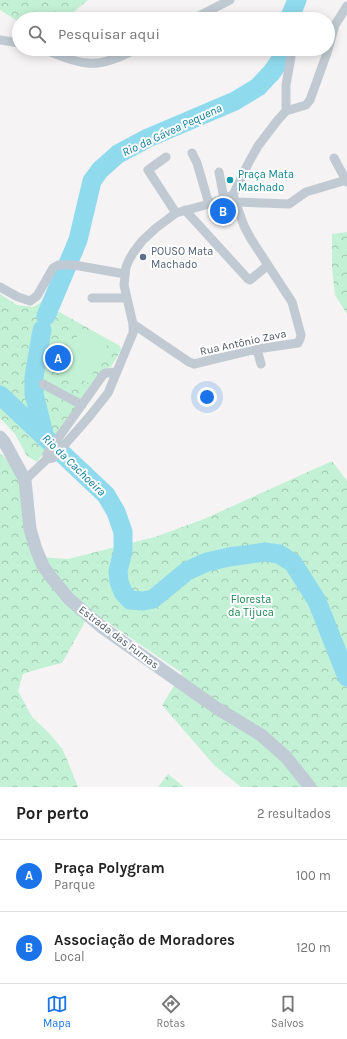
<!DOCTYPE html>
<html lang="pt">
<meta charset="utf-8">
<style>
:root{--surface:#fff;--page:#f6f6f6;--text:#222;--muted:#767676;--line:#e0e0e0;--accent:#1a73e8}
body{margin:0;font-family:Karla,sans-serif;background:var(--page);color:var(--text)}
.you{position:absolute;left:207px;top:397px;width:14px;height:14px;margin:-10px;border:3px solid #fff;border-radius:50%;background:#1a73e8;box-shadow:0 0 0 6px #1a73e833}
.badge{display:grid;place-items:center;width:26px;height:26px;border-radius:50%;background:var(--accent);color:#fff;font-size:13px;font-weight:700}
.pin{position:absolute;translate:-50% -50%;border:2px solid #fff;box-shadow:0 1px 4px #0006}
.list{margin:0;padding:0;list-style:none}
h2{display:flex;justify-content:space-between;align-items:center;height:52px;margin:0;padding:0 16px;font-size:17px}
h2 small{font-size:13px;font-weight:400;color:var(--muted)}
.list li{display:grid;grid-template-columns:26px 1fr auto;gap:12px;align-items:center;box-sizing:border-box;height:72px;padding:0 16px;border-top:1px solid var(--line)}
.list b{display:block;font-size:15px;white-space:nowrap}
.list p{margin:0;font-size:13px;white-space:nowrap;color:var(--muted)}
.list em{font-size:13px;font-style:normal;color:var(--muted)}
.icon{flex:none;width:22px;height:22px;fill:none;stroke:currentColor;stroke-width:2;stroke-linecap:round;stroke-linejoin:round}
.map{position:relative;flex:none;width:347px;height:787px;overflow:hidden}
.search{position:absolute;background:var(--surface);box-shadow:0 2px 10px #0003;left:12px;right:12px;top:12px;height:44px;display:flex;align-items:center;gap:10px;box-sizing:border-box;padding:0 14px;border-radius:22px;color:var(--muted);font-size:15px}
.sheet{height:196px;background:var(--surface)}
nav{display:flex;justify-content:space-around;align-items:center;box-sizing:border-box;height:56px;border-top:1px solid var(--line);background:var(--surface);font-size:11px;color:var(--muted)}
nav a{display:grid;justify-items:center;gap:2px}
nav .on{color:var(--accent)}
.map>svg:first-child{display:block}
.forest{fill:url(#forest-crowns)}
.pitch{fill:#c3f1d5}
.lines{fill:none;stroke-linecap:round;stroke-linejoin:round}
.river{stroke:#90daee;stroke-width:19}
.minor{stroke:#c1cad2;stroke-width:9}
.secondary{stroke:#c1cbd6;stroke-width:13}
.culture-dot{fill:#0f9aa8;stroke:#fff;stroke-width:1.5}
.service-dot{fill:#5c6f8a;stroke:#fff;stroke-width:1.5}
.labels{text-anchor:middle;stroke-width:4;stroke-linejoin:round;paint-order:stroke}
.culture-label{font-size:11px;fill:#0d838f;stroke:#fff;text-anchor:start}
.service-label{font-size:11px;fill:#4e5e75;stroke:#fff;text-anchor:start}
.street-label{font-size:11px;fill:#4a5661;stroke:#fff}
.park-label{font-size:11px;fill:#17864f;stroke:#fff}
.water-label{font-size:12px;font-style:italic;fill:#0c7c9b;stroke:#fff}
</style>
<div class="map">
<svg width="347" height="787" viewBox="0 0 347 787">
<defs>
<pattern id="forest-crowns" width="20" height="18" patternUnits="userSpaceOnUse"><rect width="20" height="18" fill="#c3f1d5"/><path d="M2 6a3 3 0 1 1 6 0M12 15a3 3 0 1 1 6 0" fill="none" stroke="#a0c6b0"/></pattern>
</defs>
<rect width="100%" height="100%" fill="#f5f3f3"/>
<path class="forest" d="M 0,0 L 88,0 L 71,14 L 57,19 L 19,19 L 19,22 L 0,10 Z
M 347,232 L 347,314 L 335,295 L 332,267 L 332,234 Z
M 61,268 L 73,268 L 54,309 L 120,346 L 121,350 L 111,367 L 104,370 L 37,462 L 27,456 L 15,434 L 0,418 L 0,294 L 17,305 L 33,307 L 39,304 L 44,298 Z
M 0,453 L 29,482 L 41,557 L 68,559 L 155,537 L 204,519 L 332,461 L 347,481 L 347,787 L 241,787 L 214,765 L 162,705 L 182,673 L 91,611 L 62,663 L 42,668 L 23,674 L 18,691 L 32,717 L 48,732 L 63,750 L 78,787 L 0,787 Z
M 168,774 L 184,787 L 158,787 Z"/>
<path class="pitch" d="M 81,328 L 109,341 L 88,383 L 60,370 Z"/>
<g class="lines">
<path class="river" d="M 289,19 L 297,0
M 46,316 L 78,240 L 92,181 L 100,170 L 118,154 L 148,138 L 235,101 L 258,87 L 272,72 L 284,55 L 285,49
M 42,330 L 34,377 L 34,394 L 45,438
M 0,395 L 106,495 L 116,512 L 123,532 L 123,551 L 118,571 L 119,582 L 123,592 L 130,600 L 143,601 L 153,599 L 187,571 L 207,562 L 229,557 L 265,552 L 279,554 L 293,563 L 317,601 L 347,677"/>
<path class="minor" d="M 193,19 L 230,0
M 0,40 L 19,43
M 43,49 C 84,65 95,71 136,49
M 286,111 L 286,85 L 291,57
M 192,153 L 197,163 L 209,204
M 166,157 L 148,170 L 176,213
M 334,158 L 346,180
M 219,172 L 224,199
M 236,202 L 289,204 L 306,192 L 346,180 L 347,182
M 185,210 L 248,279 L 250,280 L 267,266
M 0,287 L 18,297 L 30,301 L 37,296 L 53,268 L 58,265 L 74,265 L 125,274
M 92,298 L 127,298
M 133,324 L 189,362 L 194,364 L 257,349 L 298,343 L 300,339 L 301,335 L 292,302 L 251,239 L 244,226 L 233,195
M 257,349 L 261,364
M 43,384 L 82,405
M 47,459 L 53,458 L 89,417 L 108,393 L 133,333 L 133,324 L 124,285 L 126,267 L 129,260 L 133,253 L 142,241 L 156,228 L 176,213 L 209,204 L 233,195 L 249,162 L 258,146 L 277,121 L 286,111 L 306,105 L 310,100 L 327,53 L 335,25 L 347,6
M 25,480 L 47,459 L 47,454 L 103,375 L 105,373 L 116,372"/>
<path class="secondary" d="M 0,437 L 5,443 L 25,480 L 30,529 L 36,549 L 43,566 L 51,577 L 69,599 L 103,628 L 215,707 L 261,735 L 286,757 L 310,787"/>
</g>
<circle class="culture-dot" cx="230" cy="180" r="4"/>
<circle class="service-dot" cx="143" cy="257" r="4"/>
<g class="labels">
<g class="culture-label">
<text x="238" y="178">Praça Mata<tspan x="238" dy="13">Machado</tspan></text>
</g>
<g class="service-label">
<text x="151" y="255">POUSO Mata<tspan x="151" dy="13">Machado</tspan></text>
</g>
<g class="street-label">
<text transform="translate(243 342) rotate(-12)" y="4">Rua Antônio Zava</text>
<text transform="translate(119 637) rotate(37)" y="4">Estrada das Furnas</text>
</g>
<g class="park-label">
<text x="251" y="603">Floresta<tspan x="251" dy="13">da Tijuca</tspan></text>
</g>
<g class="water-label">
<text transform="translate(172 130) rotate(-25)" y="4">Rio da Gávea Pequena</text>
<text transform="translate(74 465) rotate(44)" y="4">Rio da Cachoeira</text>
</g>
</g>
</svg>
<div class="you"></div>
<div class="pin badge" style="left:58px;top:358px">A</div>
<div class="pin badge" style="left:223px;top:211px">B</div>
<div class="search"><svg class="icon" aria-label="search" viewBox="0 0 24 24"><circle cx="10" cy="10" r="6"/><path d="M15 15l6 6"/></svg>Pesquisar aqui</div>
</div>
<section class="sheet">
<h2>Por perto<small>2 resultados</small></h2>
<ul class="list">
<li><span class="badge">A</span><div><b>Praça Polygram</b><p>Parque</p></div><em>100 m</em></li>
<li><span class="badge">B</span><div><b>Associação de Moradores</b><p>Local</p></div><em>120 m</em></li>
</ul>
</section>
<nav>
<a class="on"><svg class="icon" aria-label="map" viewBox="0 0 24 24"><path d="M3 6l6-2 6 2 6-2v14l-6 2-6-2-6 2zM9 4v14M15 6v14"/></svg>Mapa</a>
<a><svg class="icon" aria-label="directions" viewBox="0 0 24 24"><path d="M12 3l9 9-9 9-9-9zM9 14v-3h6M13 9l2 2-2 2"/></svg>Rotas</a>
<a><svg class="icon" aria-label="saved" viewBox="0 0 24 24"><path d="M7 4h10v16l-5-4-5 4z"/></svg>Salvos</a>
</nav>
